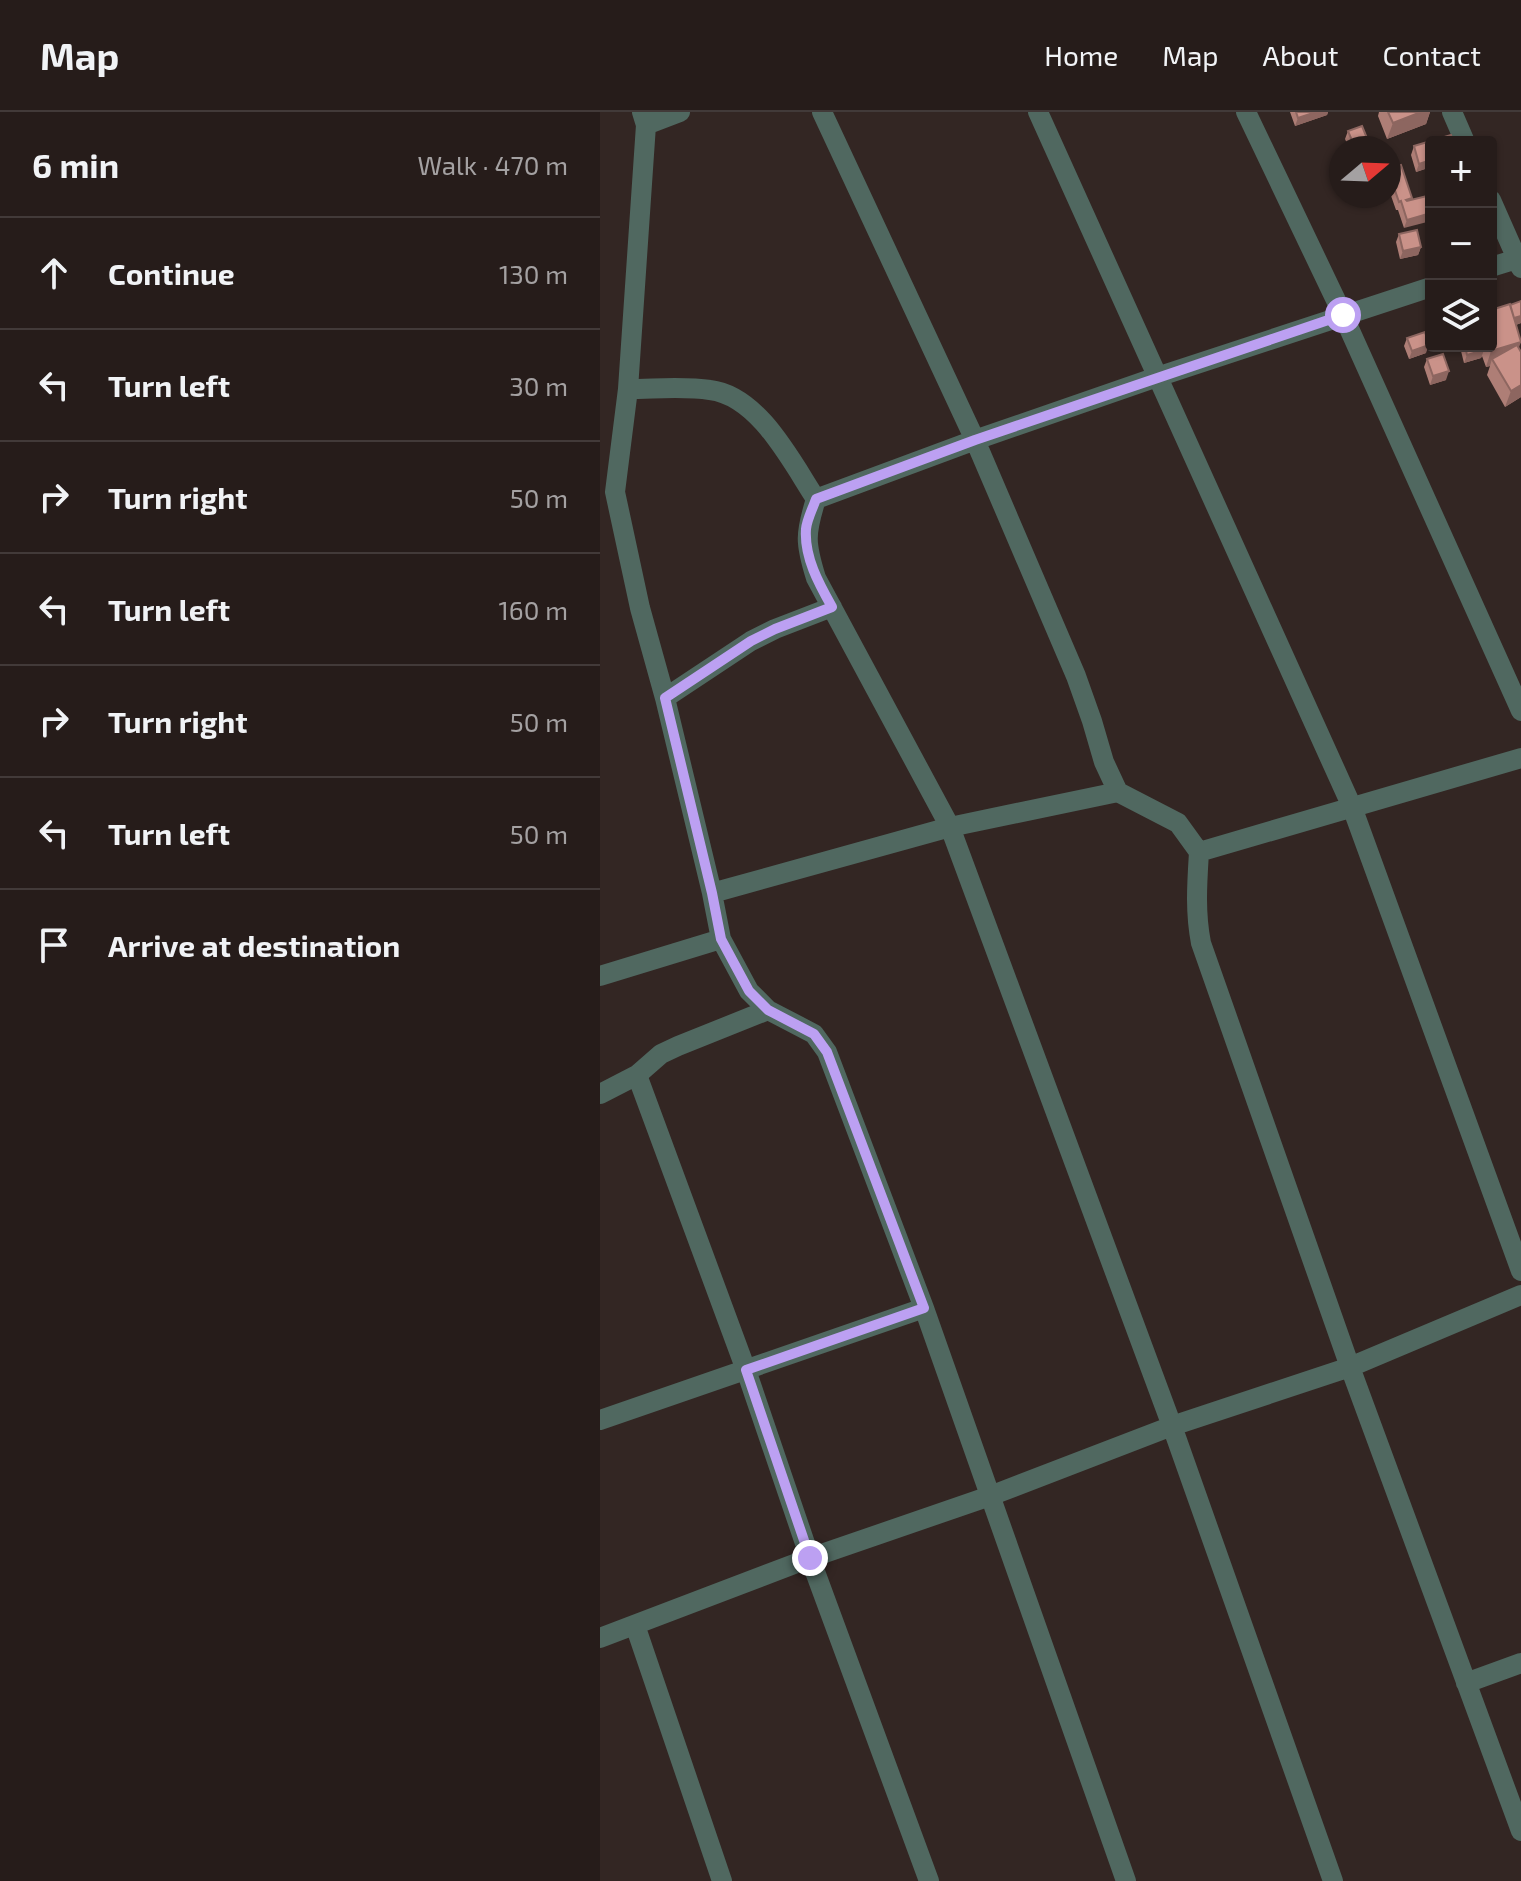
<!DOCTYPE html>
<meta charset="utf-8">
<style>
:root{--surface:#261c1a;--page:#322927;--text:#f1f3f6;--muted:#a4a1a2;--line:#423a39}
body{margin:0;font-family:"Exo 2",sans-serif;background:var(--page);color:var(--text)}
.controls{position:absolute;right:24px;top:24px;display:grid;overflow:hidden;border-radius:8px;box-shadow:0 2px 6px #0004}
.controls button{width:72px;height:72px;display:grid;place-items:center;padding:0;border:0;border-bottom:2px solid var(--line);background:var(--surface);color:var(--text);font:40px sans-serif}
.compass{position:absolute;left:729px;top:24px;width:72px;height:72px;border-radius:50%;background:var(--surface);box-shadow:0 2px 6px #0004;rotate:71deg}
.stop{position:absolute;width:24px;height:24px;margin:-18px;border:6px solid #bca0f2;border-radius:50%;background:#fff}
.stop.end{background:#bca0f2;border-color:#fff;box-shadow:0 2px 8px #0008}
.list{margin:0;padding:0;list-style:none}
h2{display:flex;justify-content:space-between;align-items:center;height:104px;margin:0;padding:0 32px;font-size:34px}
h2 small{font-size:26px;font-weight:400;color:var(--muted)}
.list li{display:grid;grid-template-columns:52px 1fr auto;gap:24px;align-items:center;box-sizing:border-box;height:112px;padding:0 32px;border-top:2px solid var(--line)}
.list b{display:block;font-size:30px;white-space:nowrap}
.list em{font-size:26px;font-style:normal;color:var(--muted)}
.icon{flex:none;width:44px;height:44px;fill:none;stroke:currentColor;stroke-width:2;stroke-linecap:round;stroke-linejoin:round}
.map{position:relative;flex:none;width:921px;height:1769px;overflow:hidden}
header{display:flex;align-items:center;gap:48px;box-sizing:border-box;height:112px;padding:0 40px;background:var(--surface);border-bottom:2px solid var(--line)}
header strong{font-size:38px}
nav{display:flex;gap:44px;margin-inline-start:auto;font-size:28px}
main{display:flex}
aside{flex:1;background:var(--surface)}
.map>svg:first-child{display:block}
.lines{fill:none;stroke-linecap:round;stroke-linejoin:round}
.minor{stroke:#506860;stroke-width:20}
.wall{fill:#ae7e76}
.shaded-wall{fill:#8d6660}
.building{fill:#ca9289;stroke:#8d6660;stroke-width:2}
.route{stroke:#bca0f2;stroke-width:10}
</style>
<header>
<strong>Map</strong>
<nav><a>Home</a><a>Map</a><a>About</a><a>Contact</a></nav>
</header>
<main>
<aside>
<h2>6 min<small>Walk · 470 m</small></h2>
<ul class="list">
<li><svg class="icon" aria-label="ahead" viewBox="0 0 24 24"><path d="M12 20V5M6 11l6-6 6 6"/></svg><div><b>Continue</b></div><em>130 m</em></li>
<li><svg class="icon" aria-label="left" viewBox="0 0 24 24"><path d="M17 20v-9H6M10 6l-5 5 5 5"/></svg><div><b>Turn left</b></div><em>30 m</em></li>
<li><svg class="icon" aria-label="right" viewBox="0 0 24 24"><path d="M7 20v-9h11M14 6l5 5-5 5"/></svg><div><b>Turn right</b></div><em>50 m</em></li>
<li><svg class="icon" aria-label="left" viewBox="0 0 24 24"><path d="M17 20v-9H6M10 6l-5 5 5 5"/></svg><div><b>Turn left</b></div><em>160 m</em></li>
<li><svg class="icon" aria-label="right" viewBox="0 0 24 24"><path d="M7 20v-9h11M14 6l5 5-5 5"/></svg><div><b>Turn right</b></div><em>50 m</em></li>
<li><svg class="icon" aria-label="left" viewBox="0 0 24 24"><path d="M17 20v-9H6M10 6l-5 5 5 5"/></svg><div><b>Turn left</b></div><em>50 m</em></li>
<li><svg class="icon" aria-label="arrive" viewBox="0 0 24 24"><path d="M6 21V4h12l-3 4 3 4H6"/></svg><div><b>Arrive at destination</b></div></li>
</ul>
</aside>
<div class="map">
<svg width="921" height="1769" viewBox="0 0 921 1769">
<rect width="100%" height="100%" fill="#332623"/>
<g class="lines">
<path class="minor" d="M 42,0 L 46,13 L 28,277 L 15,380 L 40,496 L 65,586 L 112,781 L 121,827 L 149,879 L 168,898 L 214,922 L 227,940 L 324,1196 L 526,1769
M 222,0 L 375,328 L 476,564 L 492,609 L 504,650 L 518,680 L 578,711 L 599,740 C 597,772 595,800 601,831 L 750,1255 L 921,1719
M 438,0 L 752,695 L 921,1159
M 646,0 L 743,203 L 921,599
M 852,0 L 865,30
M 46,13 L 80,0
M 891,88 L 921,156
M 891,155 L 917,147
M 28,277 C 55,277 84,274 110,278 C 159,284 191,349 216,387
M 216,387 C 205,422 205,431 216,466 L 350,715 L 572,1314 L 733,1769
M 216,387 L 375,328 L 557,265 L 831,175
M 65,586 L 151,529 L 175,517 L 232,495
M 599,740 L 921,646
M 112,781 L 350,715 L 518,680
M 0,864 L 121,827
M 37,963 L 146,1258 L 210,1446 L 329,1769
M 0,982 L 37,963 L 61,942 L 78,934 L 168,898
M 0,1308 L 324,1196
M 35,1513 L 122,1769
M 0,1526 L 210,1446 L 390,1384 L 572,1314 L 750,1255 L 921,1183
M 866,1571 L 921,1551"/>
</g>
<path class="wall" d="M 690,0 L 728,0 L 727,3 L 695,14 Z
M 779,0 L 830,0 L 826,12 L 787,27 L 778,4 Z
M 748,19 L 771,36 L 749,36 L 745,27 Z
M 831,30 L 831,55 L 816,60 L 811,43 L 814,34 Z
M 789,57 L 812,86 L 812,88 L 831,83 L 804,116 L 798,98 L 796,98 L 789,78 Z
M 799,122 L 821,135 L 818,143 L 800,147 L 796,130 Z
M 921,189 L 921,211 L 916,213 L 919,236 L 921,285 L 905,295 L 887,263 L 890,254 L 886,255 L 882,244 L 881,246 L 864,251 L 860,235 L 891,234 L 910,193 Z
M 807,226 L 826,241 L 809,247 L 804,234 Z
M 827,247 L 846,268 L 830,273 L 824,255 Z"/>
<path class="shaded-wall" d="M 716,0 L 728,0 L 727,3 L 695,14 L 698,6 Z
M 821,0 L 830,0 L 826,12 L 787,27 L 793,11 Z
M 831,48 L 831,55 L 816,60 L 819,52 Z
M 831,101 L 831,109 L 804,116 L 807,108 Z
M 821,135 L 818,143 L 800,147 L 803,139 Z
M 921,204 L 921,211 L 910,215 L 912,207 Z
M 921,230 L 915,246 L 892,247 L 890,254 L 886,255 L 891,239 Z
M 829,233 L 826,241 L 809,247 L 812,239 Z
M 884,238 L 881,246 L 864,251 L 867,243 Z
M 849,259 L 846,268 L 830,273 L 833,264 Z
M 921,273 L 921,285 L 905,295 L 911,279 Z"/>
<path class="building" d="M 696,0 L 716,0 L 698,6 Z
M 788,0 L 821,0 L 793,11 Z
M 762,14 L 771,36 L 755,36 L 748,19 Z
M 851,23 L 853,30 L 831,30 L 831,48 L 819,52 L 814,34 Z
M 801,53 L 812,86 L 806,88 L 807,89 L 831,83 L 831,101 L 807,108 L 801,89 L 799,90 L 789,61 L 789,57 Z
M 817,118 L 821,135 L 803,139 L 799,122 Z
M 921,189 L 921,204 L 914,206 L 910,193 Z
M 910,192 L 921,230 L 891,239 L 890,234 L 891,234 L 891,198 Z
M 825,220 L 829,233 L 812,239 L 807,226 Z
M 917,233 L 921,240 L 921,273 L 911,279 L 892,247 Z
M 865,234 L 883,234 L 884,238 L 867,243 Z
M 843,242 L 849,259 L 833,264 L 827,247 Z"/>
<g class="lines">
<path class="route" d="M 210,1446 L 146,1258 L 324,1196 L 227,940 L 214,922 L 168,898 L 149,879 L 121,827 L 112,781 L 65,586 L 151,529 L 175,517 L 232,495 C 219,472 204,445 206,417 C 207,407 213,396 216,387 L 375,328 L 743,203"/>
</g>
</svg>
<div class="controls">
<button>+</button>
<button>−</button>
<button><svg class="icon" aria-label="layers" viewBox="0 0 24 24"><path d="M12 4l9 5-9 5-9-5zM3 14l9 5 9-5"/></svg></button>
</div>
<svg class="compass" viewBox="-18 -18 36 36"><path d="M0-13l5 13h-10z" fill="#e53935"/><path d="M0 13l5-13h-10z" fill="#a4a1a2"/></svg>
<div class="stop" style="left:743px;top:203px"></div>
<div class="stop end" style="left:210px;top:1446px"></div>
</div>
</main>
